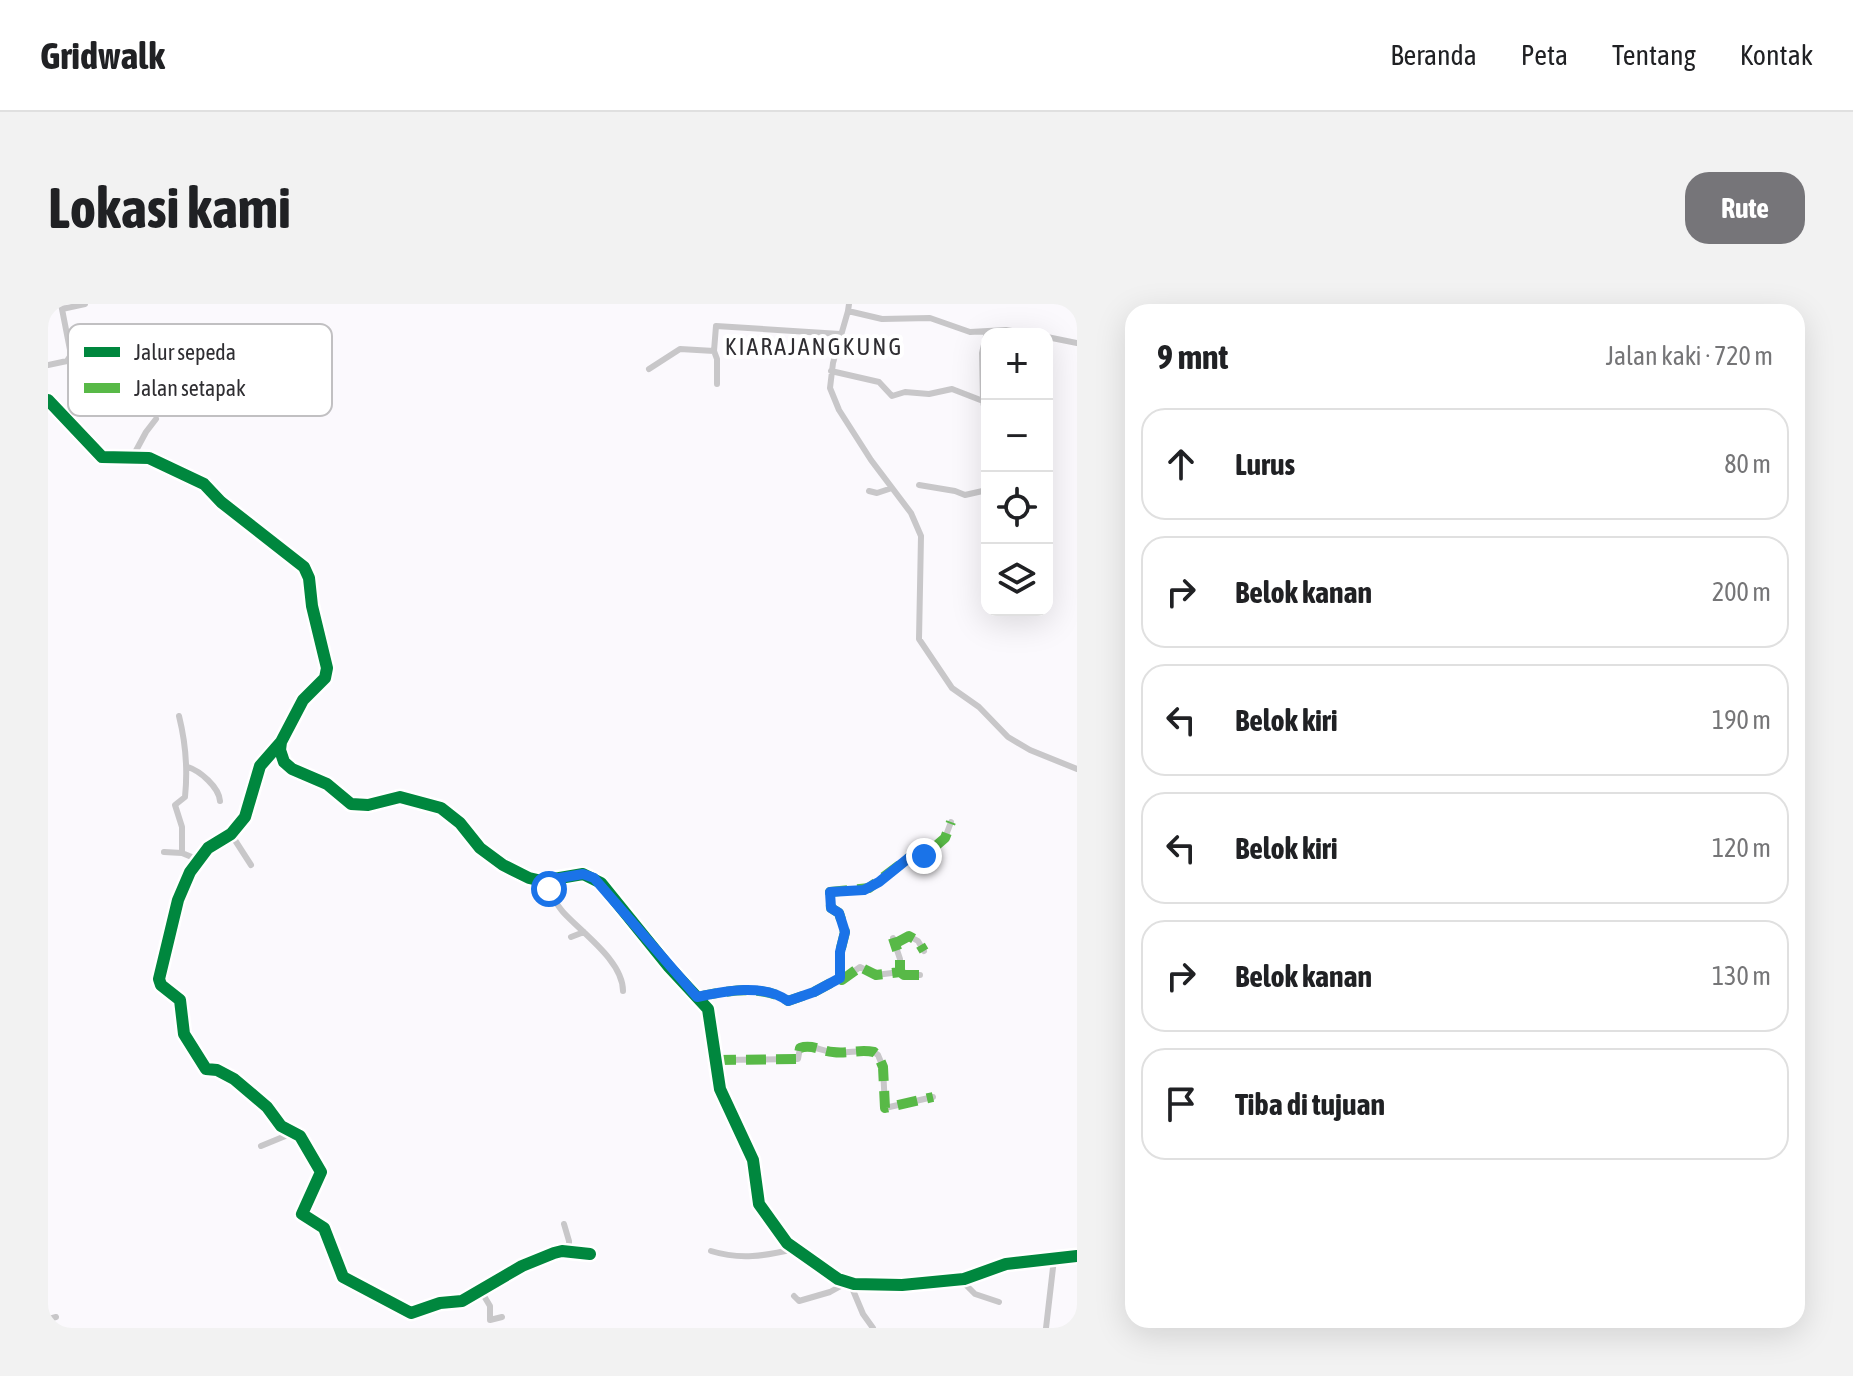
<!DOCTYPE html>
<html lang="id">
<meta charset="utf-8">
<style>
:root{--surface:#fff;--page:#f2f2f2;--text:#202124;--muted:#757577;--line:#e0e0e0;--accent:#767579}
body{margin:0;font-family:"Asap Condensed",sans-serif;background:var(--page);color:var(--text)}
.controls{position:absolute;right:24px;top:24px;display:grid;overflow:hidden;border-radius:16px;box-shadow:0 8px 32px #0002}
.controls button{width:72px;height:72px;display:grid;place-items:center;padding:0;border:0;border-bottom:2px solid var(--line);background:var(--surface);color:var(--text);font:40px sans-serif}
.stop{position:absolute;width:24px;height:24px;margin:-18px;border:6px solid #1a73e8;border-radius:50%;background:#fff}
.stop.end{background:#1a73e8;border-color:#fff;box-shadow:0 2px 8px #0008}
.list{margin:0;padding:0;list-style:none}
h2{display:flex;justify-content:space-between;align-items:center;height:104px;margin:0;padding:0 32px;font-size:34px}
h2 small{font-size:26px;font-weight:400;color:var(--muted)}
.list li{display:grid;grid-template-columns:52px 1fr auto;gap:24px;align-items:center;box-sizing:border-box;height:112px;margin:0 16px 16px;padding:0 16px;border:2px solid var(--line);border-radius:24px}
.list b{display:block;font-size:30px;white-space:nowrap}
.list em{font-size:26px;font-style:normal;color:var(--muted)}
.icon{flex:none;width:44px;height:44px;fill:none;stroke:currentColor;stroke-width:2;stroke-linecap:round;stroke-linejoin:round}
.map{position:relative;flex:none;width:1029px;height:1024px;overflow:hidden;border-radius:24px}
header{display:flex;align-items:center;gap:48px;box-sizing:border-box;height:112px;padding:0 40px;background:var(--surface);border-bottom:2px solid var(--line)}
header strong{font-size:38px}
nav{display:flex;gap:44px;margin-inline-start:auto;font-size:28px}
.intro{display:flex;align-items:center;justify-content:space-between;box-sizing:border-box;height:192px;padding:0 48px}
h1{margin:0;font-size:56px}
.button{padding:20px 36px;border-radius:24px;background:var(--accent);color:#fff;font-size:28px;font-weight:700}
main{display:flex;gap:48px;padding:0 48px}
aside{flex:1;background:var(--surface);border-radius:24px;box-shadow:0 8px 32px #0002}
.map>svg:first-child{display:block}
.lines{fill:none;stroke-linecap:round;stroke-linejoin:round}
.street{stroke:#c8c7c9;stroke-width:6}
.quiet{stroke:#58b947;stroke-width:10;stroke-dasharray:20 10;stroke-linecap:butt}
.cycleway-casing{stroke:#fff;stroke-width:17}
.cycleway{stroke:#00873e;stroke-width:12}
.route{stroke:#1a73e8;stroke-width:10}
.labels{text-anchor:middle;stroke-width:8;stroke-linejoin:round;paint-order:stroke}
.quarter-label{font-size:24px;letter-spacing:2px;fill:#2f2e32;stroke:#fff}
.key{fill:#fff;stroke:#c1c0c2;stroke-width:2}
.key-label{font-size:22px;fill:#2f2e32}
</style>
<header>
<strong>Gridwalk</strong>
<nav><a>Beranda</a><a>Peta</a><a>Tentang</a><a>Kontak</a></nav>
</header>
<div class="intro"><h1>Lokasi kami</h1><a class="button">Rute</a></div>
<main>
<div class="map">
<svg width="1029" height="1024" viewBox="0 0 1029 1024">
<rect width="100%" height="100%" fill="#fbf9fd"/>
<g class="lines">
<path class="street" d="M 801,0 L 800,7 L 834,15 L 882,14 L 922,28 L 958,26 L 982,30
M 14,5 L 37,0
M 800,7 L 785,59 L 782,84 L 791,106 L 823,156 L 863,209 L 873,232 L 871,335 L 904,384 L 931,403 L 960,433 L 982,446 L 1029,465
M 999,33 L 1029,39
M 666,47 L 669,55 L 669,80
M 22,55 L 33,54 L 57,47
M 0,61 L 19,57 L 23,51 L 13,0
M 601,65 L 632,45 L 666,47 L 668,22 L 792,30
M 783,67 L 831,78 L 844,92 L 857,88 L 881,90 L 904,85 L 935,97 L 934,49 L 939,28
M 0,96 L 54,153 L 101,154 L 156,180 L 173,198 L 256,263 L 261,274 L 264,302 L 279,364 L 277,374 L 255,396 L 233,438 L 232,446 L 236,458 L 244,465 L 279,480 L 303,500 L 320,501 L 352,493 L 393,504 L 412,519 L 432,544 L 455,561 L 481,574 L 494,577 L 535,570 L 553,579 L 621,663 L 660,705 L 672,785 L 705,856 L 711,900 L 739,939 L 790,975 L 806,980 L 854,981 L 916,975 L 958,960 L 1029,952
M 935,97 L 939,118
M 84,154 L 98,128 L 108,115
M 871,181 L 907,187 L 917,191 L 939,186
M 821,187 L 829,189 L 844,184
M 131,412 C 138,440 140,464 137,493 L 127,501 L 134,523 L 134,549
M 233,438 L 212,462 L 197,513 L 183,530 L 160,544 L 142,568 L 130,596 L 111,675 L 113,681 L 132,696 L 136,730 L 158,765 L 169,766 L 186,775 L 219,803 L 233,822 L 252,832 L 273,868 L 254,910 L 276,924 L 295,973 L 363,1009 L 392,999 L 414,997 L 474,962 L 506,949 L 514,947 L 542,950
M 140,463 C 152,467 171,483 172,497
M 183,530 L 203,561
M 116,548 L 134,549 L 151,556
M 494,577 C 502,587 507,599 515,608 C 534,629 575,657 575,687
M 523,633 L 536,628
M 848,639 L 861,632 L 870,637 L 876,647
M 852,668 L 856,671 L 872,671
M 791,674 L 794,676 L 812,663 L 828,671 L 852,668 L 852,655 L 845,634
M 649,693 C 676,687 716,680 740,697 L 766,688 L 792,674 L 792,648 L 797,628 L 791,609 L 783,604 L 782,588 L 821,584 L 862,553 L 876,552 L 897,534 L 903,518
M 668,756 L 750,755 L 752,744 C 764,740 773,747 785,748 C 799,750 812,745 826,748 L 830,751 L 835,763 L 837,804 L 885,793
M 213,842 L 247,828
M 516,920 L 521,937 L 521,947
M 663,947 C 692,956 717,952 746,945
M 912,975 L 927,990 L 951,998
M 802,979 L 815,1010 L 825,1024
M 433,987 L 442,1002 L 442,1016 L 454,1013
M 746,992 L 751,997 L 782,988 L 800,978
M 0,1015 L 8,1013
M 998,1024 L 1006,955"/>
<path class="quiet" d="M 848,639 L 861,632 L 870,637 L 876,647
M 852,668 L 856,671 L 872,671
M 791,674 L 794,676 L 812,663 L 828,671 L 852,668 L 852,655 L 845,634
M 649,693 C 676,687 716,680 740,697 L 766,688 L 792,674 L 792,648 L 797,628 L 791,609 L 783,604 L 782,588 L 821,584 L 862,553 L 876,552 L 897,534 L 903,518
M 668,756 L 750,755 L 752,744 C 764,740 773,747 785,748 C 799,750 812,745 826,748 L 830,751 L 835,763 L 837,804 L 885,793"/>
<defs>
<path id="cycleway" d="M 0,96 L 54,153 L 101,154 L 156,180 L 173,198 L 256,263 L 261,274 L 264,302 L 279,364 L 277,374 L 255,396 L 233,438 L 232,446 L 236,458 L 244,465 L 279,480 L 303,500 L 320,501 L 352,493 L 393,504 L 412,519 L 432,544 L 455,561 L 481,574 L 494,577 L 535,570 L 553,579 L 621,663 L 660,705 L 672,785 L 705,856 L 711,900 L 739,939 L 790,975 L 806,980 L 854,981 L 916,975 L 958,960 L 1029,952
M 233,438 L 212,462 L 197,513 L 183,530 L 160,544 L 142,568 L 130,596 L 111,675 L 113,681 L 132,696 L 136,730 L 158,765 L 169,766 L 186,775 L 219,803 L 233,822 L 252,832 L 273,868 L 254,910 L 276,924 L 295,973 L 363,1009 L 392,999 L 414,997 L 474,962 L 506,949 L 514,947 L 542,950"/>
</defs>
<use href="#cycleway" class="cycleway-casing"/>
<use href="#cycleway" class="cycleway"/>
</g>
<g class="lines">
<path class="route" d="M 501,585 L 494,577 L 535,570 L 546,574 L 649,693 C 677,687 715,679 740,697 L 766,688 L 792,674 L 792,648 L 797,628 L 791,609 L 783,604 L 782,588 L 816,586 L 831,578 L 862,553 L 876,552"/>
</g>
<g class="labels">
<g class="quarter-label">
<text x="766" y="51">KIARAJANGKUNG</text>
</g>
</g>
<rect x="20" y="20" width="264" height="92" rx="12" class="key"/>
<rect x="36" y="43" width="36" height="10" fill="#00873e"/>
<rect x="36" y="79" width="36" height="10" fill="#58b947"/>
<g class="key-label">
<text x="86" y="56">Jalur sepeda</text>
<text x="86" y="92">Jalan setapak</text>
</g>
</svg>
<div class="controls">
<button>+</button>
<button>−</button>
<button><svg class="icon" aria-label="locate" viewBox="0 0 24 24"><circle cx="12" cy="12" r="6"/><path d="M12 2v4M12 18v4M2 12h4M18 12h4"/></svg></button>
<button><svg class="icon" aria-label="layers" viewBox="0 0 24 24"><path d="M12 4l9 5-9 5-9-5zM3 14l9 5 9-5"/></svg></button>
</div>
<div class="stop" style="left:501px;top:585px"></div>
<div class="stop end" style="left:876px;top:552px"></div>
</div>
<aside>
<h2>9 mnt<small>Jalan kaki · 720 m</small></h2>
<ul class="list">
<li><svg class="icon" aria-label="ahead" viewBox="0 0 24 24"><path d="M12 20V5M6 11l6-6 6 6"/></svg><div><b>Lurus</b></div><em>80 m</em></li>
<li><svg class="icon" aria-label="right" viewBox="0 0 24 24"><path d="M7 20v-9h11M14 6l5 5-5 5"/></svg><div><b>Belok kanan</b></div><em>200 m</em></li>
<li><svg class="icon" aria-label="left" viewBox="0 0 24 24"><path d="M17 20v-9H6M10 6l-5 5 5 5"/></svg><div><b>Belok kiri</b></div><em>190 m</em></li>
<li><svg class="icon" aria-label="left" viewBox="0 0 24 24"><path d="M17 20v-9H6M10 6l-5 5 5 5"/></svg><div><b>Belok kiri</b></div><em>120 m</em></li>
<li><svg class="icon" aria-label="right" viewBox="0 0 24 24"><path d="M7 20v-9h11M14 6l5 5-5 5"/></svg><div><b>Belok kanan</b></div><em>130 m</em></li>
<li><svg class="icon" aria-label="arrive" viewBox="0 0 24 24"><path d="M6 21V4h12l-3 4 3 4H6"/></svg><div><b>Tiba di tujuan</b></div></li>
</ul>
</aside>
</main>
